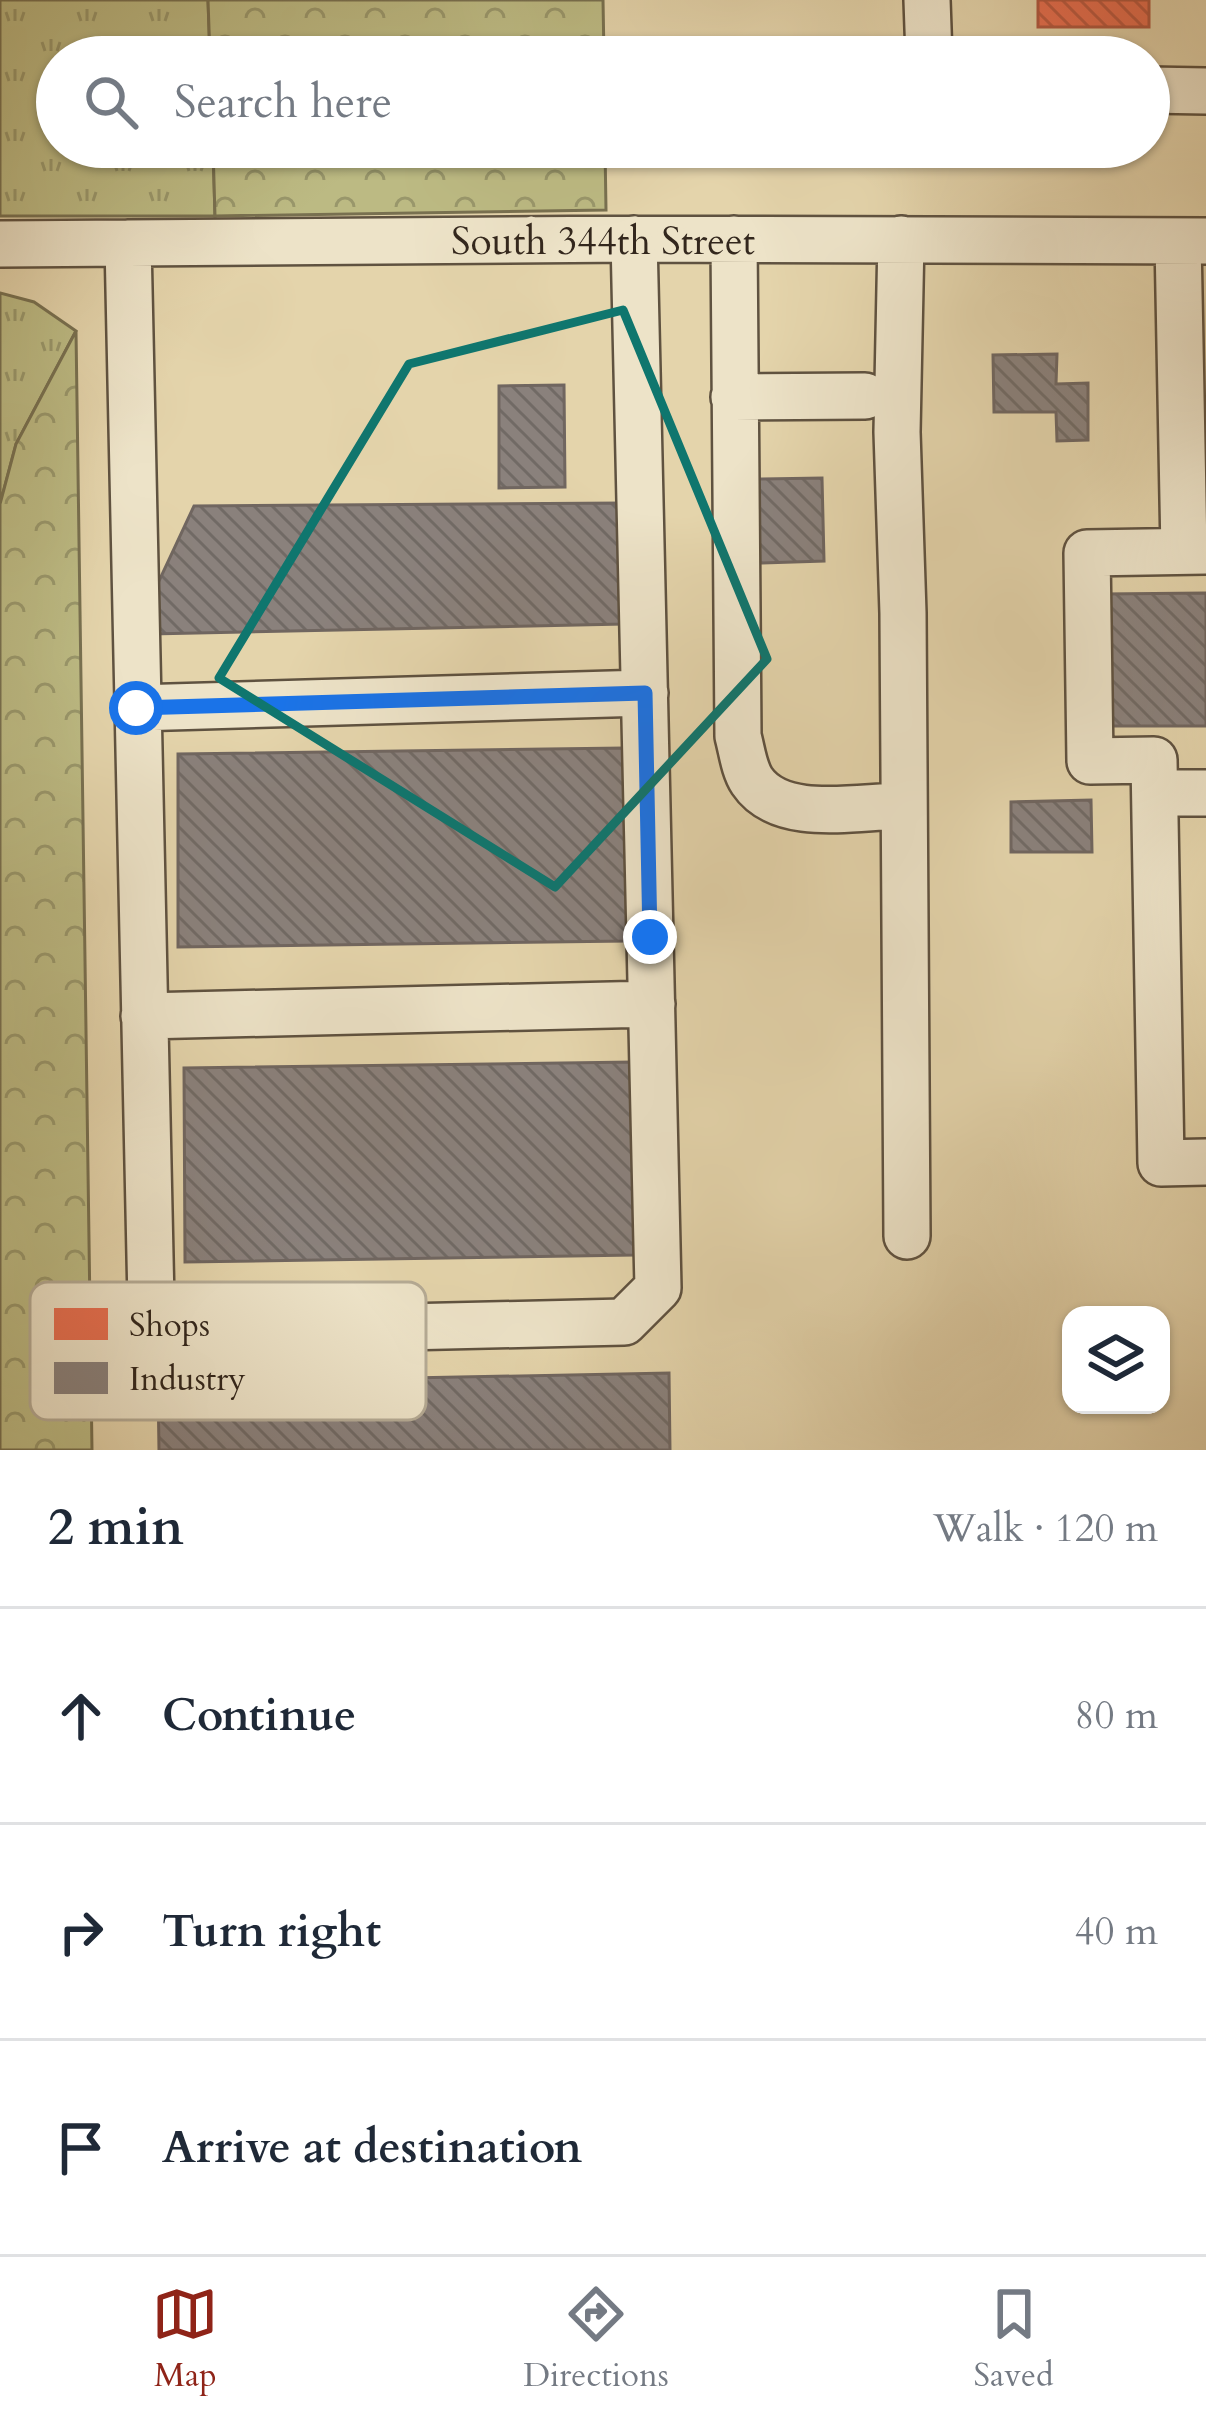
<!DOCTYPE html>
<meta charset="utf-8">
<style>
:root{--surface:#fff;--page:#f2f2f3;--text:#1f2937;--muted:#747a83;--line:#e0e1e3;--accent:#8f2418}
body{margin:0;font-family:Cardo,serif;background:var(--page);color:var(--text)}
.controls{position:absolute;right:36px;bottom:36px;display:grid;overflow:hidden;border-radius:24px;box-shadow:0 3px 9px #0004}
.controls button{width:108px;height:108px;display:grid;place-items:center;padding:0;border:0;border-bottom:3px solid var(--line);background:var(--surface);color:var(--text);font:60px sans-serif}
.stop{position:absolute;width:36px;height:36px;margin:-27px;border:9px solid #1a73e8;border-radius:50%;background:#fff}
.stop.end{background:#1a73e8;border-color:#fff;box-shadow:0 3px 12px #0008}
.list{margin:0;padding:0;list-style:none}
h2{display:flex;justify-content:space-between;align-items:center;height:156px;margin:0;padding:0 48px;font-size:51px}
h2 small{font-size:39px;font-weight:400;color:var(--muted)}
.list li{display:grid;grid-template-columns:78px 1fr auto;gap:36px;align-items:center;box-sizing:border-box;height:216px;padding:0 48px;border-top:3px solid var(--line)}
.list b{display:block;font-size:45px;white-space:nowrap}
.list em{font-size:39px;font-style:normal;color:var(--muted)}
.icon{flex:none;width:66px;height:66px;fill:none;stroke:currentColor;stroke-width:2;stroke-linecap:round;stroke-linejoin:round}
.map{position:relative;flex:none;width:1206px;height:1450px;overflow:hidden}
.search{position:absolute;background:var(--surface);box-shadow:0 3px 9px #0004;left:36px;right:36px;top:36px;height:132px;display:flex;align-items:center;gap:30px;box-sizing:border-box;padding:0 42px;border-radius:66px;color:var(--muted);font-size:45px}
.sheet{height:804px;background:var(--surface)}
nav{display:flex;justify-content:space-around;align-items:center;box-sizing:border-box;height:168px;border-top:3px solid var(--line);background:var(--surface);font-size:33px;color:var(--muted)}
nav a{display:grid;justify-items:center;gap:6px}
nav .on{color:var(--accent)}
.map>svg:first-child{display:block}
.grass{fill:url(#grass-tufts);stroke:#787050;stroke-width:3}
.forest{fill:url(#forest-crowns);stroke:#787050;stroke-width:3}
.shops{fill:url(#shops-back-hatch);stroke:#b15941;stroke-width:3}
.industry{fill:url(#industry-back-hatch);stroke:#706660;stroke-width:3}
.lines{fill:none;stroke-linecap:round;stroke-linejoin:round}
.minor-casing{stroke:#5f5240;stroke-width:50}
.minor{stroke:#ede3c8;stroke-width:45}
.route{stroke:#1a73e8;stroke-width:15}
.marked{fill:none;stroke:#0f766e;stroke-width:9;stroke-linejoin:round}
.labels{text-anchor:middle;stroke-width:12;stroke-linejoin:round;paint-order:stroke}
.street-label{font-size:39px;fill:#33271d;stroke:#ede3c8}
.key{fill:#ede3c8;stroke:#b5ab95;stroke-width:3}
.key-label{font-size:33px;fill:#33271d}
</style>
<div class="map">
<svg width="1206" height="1450" viewBox="0 0 1206 1450">
<defs>
<pattern id="grass-tufts" width="24" height="20" patternUnits="userSpaceOnUse" patternTransform="scale(3)"><rect width="24" height="20" fill="#bcba83"/><path d="M3 7l-1-3M5 7V3M7 7l1-3M15 17l-1-3M17 17v-4M19 17l1-3" fill="none" stroke="#99976b"/></pattern>
<pattern id="forest-crowns" width="20" height="18" patternUnits="userSpaceOnUse" patternTransform="scale(3)"><rect width="20" height="18" fill="#bcba83"/><path d="M2 6a3 3 0 1 1 6 0M12 15a3 3 0 1 1 6 0" fill="none" stroke="#99976b"/></pattern>
<pattern id="shops-back-hatch" width="6" height="6" patternUnits="userSpaceOnUse" patternTransform="scale(3)"><rect width="6" height="6" fill="#e76f51"/><path d="M-1 5l2 2M0 0l6 6M5-1l2 2" fill="none" stroke="#bc5b43"/></pattern>
<pattern id="industry-back-hatch" width="6" height="6" patternUnits="userSpaceOnUse" patternTransform="scale(3)"><rect width="6" height="6" fill="#8a817c"/><path d="M-1 5l2 2M0 0l6 6M5-1l2 2" fill="none" stroke="#716a65"/></pattern>
</defs>
<rect width="100%" height="100%" fill="#e4d4ab"/>
<filter id="stains"><feTurbulence type="fractalNoise" baseFrequency=".00167" numOctaves="4"/><feColorMatrix values="0 0 0 0 .2 0 0 0 0 .09 0 0 0 0 .02 0 0 0 .5 -.17"/></filter>
<radialGradient id="worn" r=".72"><stop offset=".6" stop-color="#630" stop-opacity="0"/><stop offset="1" stop-color="#630" stop-opacity=".3"/></radialGradient>
<path class="grass" d="M 0,0 L 208,0 L 210,57 L 57,57 L 57,147 L 213,147 L 215,216 L 0,216 Z
M 0,293 L 34,302 L 76,331 L 16,444 L 0,504 Z"/>
<path class="forest" d="M 208,0 L 603,0 L 604,57 L 210,57 Z
M 213,147 L 605,147 L 606,210 L 215,216 Z
M 76,331 L 92,1450 L 0,1450 L 0,504 L 16,444 Z"/>
<path class="shops" d="M 1038,0 L 1149,0 L 1149,27 L 1038,27 Z"/>
<path class="industry" d="M 1057,354 L 1056,384 L 1088,383 L 1088,440 L 1057,441 L 1056,412 L 994,412 L 993,355 Z
M 564,385 L 565,487 L 499,488 L 499,386 Z
M 822,478 L 824,561 L 760,563 L 758,479 Z
M 623,503 L 623,624 L 151,634 L 151,598 L 194,506 Z
M 1206,593 L 1206,726 L 1106,726 L 1104,594 Z
M 623,748 L 627,941 L 178,947 L 178,754 Z
M 1091,800 L 1092,852 L 1011,852 L 1011,802 Z
M 633,1062 L 634,1255 L 185,1262 L 184,1068 Z
M 669,1373 L 670,1450 L 159,1450 L 158,1383 Z"/>
<g class="lines">
<defs>
<path id="minor" d="M 927,0 L 929,57
M 1149,90 L 1206,91
M 734,239 L 738,736 C 742,751 744,769 752,781 C 781,824 858,806 903,806
M 901,239 L 897,432 L 903,613 L 907,1236
M 1178,241 L 1184,551
M 128,243 L 151,1302 L 188,1332 L 624,1322 L 658,1288 L 634,239
M 0,244 L 634,239 L 1206,241
M 734,397 L 865,396
M 1206,551 L 1087,553 L 1090,761 L 1154,760 L 1161,1163 L 1206,1162
M 136,708 L 645,693
M 1156,793 L 1206,793
M 144,1016 L 652,1004"/>
</defs>
<use href="#minor" class="minor-casing"/>
<use href="#minor" class="minor"/>
</g>
<g class="lines">
<path class="route" d="M 136,708 L 645,693 L 650,937"/>
</g>
<path class="marked" d="M 623,310 L 767,659 L 555,887 L 219,678 L 409,364 Z"/>
<g class="labels">
<g class="street-label">
<text x="603" y="254">South 344th Street</text>
</g>
</g>
<rect x="30" y="1282" width="396" height="138" rx="18" class="key"/>
<rect x="54" y="1308" width="54" height="32" fill="#e76f51"/>
<rect x="54" y="1362" width="54" height="32" fill="#8a817c"/>
<g class="key-label">
<text x="129" y="1336">Shops</text>
<text x="129" y="1390">Industry</text>
</g>
<rect width="100%" height="100%" filter="url(#stains)"/>
<rect width="100%" height="100%" fill="url(#worn)"/>
</svg>
<div class="controls">
<button><svg class="icon" aria-label="layers" viewBox="0 0 24 24"><path d="M12 4l9 5-9 5-9-5zM3 14l9 5 9-5"/></svg></button>
</div>
<div class="stop" style="left:136px;top:708px"></div>
<div class="stop end" style="left:650px;top:937px"></div>
<div class="search"><svg class="icon" aria-label="search" viewBox="0 0 24 24"><circle cx="10" cy="10" r="6"/><path d="M15 15l6 6"/></svg>Search here</div>
</div>
<section class="sheet">
<h2>2 min<small>Walk · 120 m</small></h2>
<ul class="list">
<li><svg class="icon" aria-label="ahead" viewBox="0 0 24 24"><path d="M12 20V5M6 11l6-6 6 6"/></svg><div><b>Continue</b></div><em>80 m</em></li>
<li><svg class="icon" aria-label="right" viewBox="0 0 24 24"><path d="M7 20v-9h11M14 6l5 5-5 5"/></svg><div><b>Turn right</b></div><em>40 m</em></li>
<li><svg class="icon" aria-label="arrive" viewBox="0 0 24 24"><path d="M6 21V4h12l-3 4 3 4H6"/></svg><div><b>Arrive at destination</b></div></li>
</ul>
</section>
<nav>
<a class="on"><svg class="icon" aria-label="map" viewBox="0 0 24 24"><path d="M3 6l6-2 6 2 6-2v14l-6 2-6-2-6 2zM9 4v14M15 6v14"/></svg>Map</a>
<a><svg class="icon" aria-label="directions" viewBox="0 0 24 24"><path d="M12 3l9 9-9 9-9-9zM9 14v-3h6M13 9l2 2-2 2"/></svg>Directions</a>
<a><svg class="icon" aria-label="saved" viewBox="0 0 24 24"><path d="M7 4h10v16l-5-4-5 4z"/></svg>Saved</a>
</nav>
